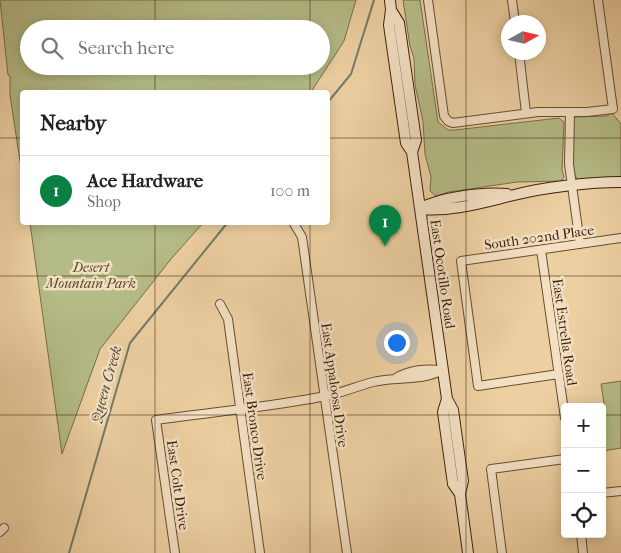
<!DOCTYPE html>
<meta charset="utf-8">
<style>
:root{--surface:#fff;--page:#f2f2f2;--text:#222;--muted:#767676;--line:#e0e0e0;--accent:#0b8043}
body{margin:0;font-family:"IM FELL French Canon",serif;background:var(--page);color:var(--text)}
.controls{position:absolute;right:15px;bottom:15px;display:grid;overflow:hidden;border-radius:5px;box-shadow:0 2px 12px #0003}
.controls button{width:45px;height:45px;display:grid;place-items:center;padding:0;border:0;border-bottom:1px solid var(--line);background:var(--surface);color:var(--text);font:25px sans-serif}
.compass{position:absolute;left:501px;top:15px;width:45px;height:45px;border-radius:50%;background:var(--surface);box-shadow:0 2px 12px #0003;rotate:82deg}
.you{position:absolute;left:396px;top:342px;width:18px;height:18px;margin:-12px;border:4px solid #fff;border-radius:50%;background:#1a73e8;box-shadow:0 0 0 8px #1a73e833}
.badge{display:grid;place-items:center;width:32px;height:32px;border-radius:50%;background:var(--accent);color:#fff;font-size:16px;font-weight:700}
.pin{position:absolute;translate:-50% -41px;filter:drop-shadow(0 1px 2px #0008)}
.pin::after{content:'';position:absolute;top:26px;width:18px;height:15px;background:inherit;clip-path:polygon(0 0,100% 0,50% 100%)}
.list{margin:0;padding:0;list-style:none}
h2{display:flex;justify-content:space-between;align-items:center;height:65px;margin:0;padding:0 20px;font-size:21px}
h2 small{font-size:16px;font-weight:400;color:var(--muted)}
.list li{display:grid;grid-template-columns:32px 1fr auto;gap:15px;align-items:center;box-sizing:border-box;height:70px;padding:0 20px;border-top:1px solid var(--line)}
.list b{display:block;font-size:19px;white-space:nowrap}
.list p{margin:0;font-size:16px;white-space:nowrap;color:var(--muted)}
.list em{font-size:16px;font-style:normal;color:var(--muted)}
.icon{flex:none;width:28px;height:28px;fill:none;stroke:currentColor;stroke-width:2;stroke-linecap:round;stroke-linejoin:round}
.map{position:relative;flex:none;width:621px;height:553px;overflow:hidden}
.search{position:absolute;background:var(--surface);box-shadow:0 2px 12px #0003;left:20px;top:20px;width:310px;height:55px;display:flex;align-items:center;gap:12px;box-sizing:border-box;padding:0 18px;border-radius:28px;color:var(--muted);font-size:19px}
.panel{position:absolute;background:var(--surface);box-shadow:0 2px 12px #0003;left:20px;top:90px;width:310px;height:135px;border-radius:5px}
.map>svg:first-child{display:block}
.green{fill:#b5bc87;stroke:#786e49;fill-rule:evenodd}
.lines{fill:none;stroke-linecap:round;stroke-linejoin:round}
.stream{stroke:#737b68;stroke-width:2}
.street-casing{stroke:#674c31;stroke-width:10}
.secondary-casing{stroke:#3a200b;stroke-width:12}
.street{stroke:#f3e0c3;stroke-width:8}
.secondary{stroke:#f3e0c3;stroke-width:10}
.grid{fill:none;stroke:#3a200b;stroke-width:1;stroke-opacity:0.55}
.labels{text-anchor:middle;stroke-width:5;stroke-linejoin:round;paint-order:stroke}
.street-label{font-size:14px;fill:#3a200b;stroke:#f3e0c3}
.park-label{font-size:14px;font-style:italic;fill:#59472a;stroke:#f3e0c3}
.water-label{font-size:15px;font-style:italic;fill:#524632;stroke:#f3e0c3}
</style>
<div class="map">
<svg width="621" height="553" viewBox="0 0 621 553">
<rect width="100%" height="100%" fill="#edd0a2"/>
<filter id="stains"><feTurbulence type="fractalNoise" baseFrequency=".004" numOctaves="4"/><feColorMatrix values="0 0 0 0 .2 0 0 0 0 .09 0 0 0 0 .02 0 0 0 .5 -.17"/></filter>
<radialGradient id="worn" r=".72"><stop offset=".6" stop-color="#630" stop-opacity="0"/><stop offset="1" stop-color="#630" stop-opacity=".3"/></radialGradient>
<path class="green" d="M 0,0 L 356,0 L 344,41 L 311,92 L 22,92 L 22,174 L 10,95 L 10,76 L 8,75 ZM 29,29 L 321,29 L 321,66 L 29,66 Z
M 403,0 L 420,0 L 438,122 L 448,130 L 455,130 L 559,118 L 564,122 L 562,170 L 564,177 L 561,181 L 517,182 L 449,192 L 436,196 L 430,191 L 431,177 L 425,154 L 423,121 L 415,85 L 414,58 L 410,46 Z
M 612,113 L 621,124 L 621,177 L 579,181 C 569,174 571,129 574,117 L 607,116 Z
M 30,223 L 203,223 L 171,259 L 100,349 L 62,454 Z
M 621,381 L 621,448 L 602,451 L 602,411 L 605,410 L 601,384 Z"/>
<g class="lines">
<path class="stream" d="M 328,102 L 351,74 L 374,0
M 69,553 L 130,343 L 228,222"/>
<defs>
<path id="street" d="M 428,0 L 444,116 L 448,121 L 453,123 L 538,112 L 587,112 L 613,109 L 598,0
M 512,0 L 515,22
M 519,52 L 526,113
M 570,112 L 569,164 L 580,244
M 293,222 L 302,237 L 347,553
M 541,250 L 565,418
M 220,304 L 228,319 L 260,553
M 559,374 L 478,386 L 461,261 L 621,238
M 396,378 C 411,369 425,369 442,370
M 602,493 L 621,491
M 0,532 L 4,528
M 581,534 L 583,553
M 175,553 L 156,420 C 212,412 270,407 326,396 C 342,393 357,386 373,382 C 397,376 420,382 443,370
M 502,553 L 491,469 L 565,459"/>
<path id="secondary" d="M 390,0 L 391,10 L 389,25 L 406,143 L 412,152
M 391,10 L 399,23 L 416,140 L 412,152 L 447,399 L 443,412 L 453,484 L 460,494
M 421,208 C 442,197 482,192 507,194
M 420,209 C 452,212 484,202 514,195 C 545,187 590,182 621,182
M 447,399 L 453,410 L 463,481 L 460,494 L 468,553"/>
</defs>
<use href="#street" class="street-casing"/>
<use href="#secondary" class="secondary-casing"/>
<use href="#street" class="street"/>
<use href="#secondary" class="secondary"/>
</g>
<path class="grid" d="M 155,0 L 155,29M 310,0 L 310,29M 466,0 L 466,553M 155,66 L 155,92M 310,66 L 310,92M 0,138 L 22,138M 328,138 L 621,138M 155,222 L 155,553M 310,222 L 310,553M 0,276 L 621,276M 0,415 L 565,415M 602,415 L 621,415"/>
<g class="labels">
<g class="street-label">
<text transform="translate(539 237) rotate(-8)" y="5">South 202nd Place</text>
<text transform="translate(443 274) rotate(82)" y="5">East Ocotillo Road</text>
<text transform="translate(565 332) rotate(82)" y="5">East Estrella Road</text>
<text transform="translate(335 385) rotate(82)" y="5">East Appaloosa Drive</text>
<text transform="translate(255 426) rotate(82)" y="5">East Bronco Drive</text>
<text transform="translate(178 485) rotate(82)" y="5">East Colt Drive</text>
</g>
<g class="park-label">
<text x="91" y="272">Desert<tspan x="91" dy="16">Mountain Park</tspan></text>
</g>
<g class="water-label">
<text transform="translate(106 384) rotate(-74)" y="5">Queen Creek</text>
</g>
</g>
<rect width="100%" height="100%" filter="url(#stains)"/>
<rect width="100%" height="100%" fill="url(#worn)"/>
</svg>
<div class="controls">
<button>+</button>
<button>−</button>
<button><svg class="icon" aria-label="locate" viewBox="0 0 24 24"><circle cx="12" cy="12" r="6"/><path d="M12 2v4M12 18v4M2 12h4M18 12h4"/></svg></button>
</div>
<svg class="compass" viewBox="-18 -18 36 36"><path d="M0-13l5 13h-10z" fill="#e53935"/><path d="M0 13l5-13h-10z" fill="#767676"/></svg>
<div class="you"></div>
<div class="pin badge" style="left:385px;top:246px">1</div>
<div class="search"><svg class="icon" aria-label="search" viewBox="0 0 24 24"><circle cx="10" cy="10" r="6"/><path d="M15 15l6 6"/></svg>Search here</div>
<section class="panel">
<h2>Nearby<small></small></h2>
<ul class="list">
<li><span class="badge">1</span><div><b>Ace Hardware</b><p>Shop</p></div><em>100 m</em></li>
</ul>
</section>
</div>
